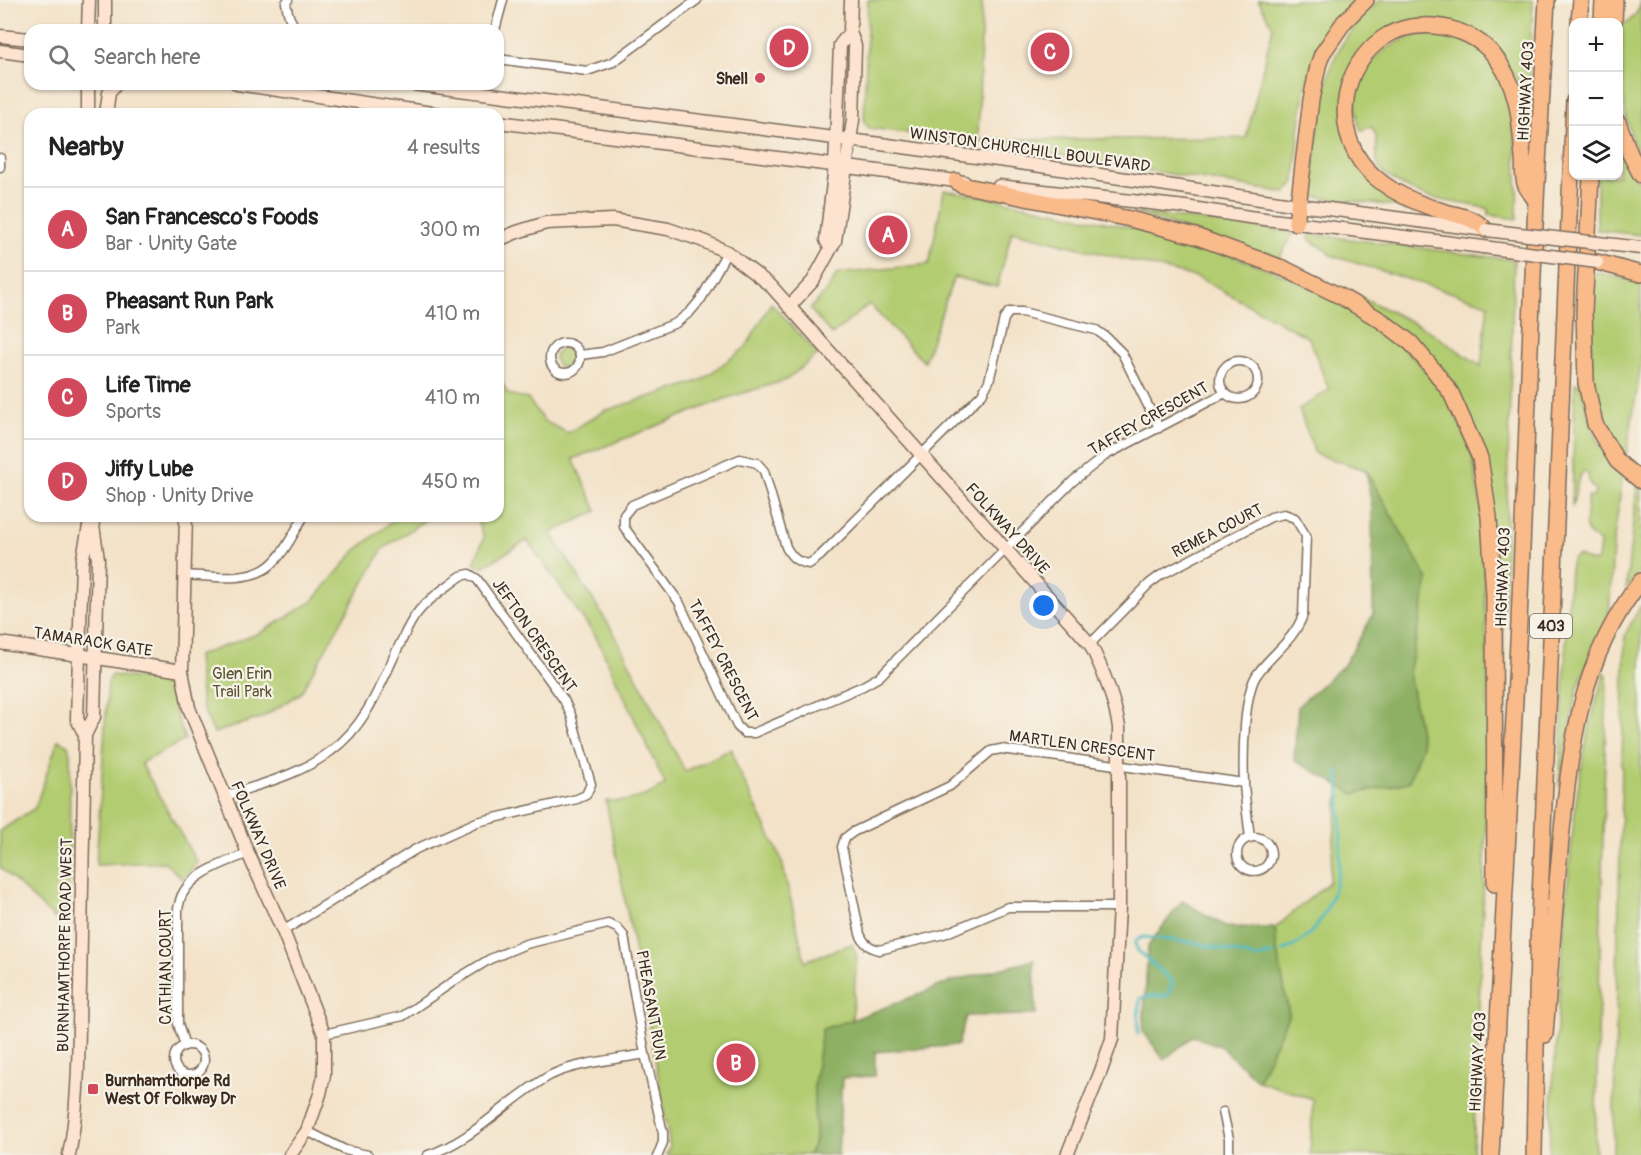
<!DOCTYPE html>
<meta charset="utf-8">
<style>
:root{--surface:#fff;--page:#f6f6f6;--text:#222;--muted:#767676;--line:#e0e0e0;--accent:#d1495b}
body{margin:0;font-family:Pangolin,sans-serif;background:var(--page);color:var(--text)}
.controls{position:absolute;right:18px;top:18px;display:grid;overflow:hidden;border-radius:12px;box-shadow:0 2px 4px #0004}
.controls button{width:54px;height:54px;display:grid;place-items:center;padding:0;border:0;border-bottom:2px solid var(--line);background:var(--surface);color:var(--text);font:30px sans-serif}
.you{position:absolute;left:1044px;top:606px;width:21px;height:21px;margin:-15px;border:4px solid #fff;border-radius:50%;background:#1a73e8;box-shadow:0 0 0 9px #1a73e833}
.badge{display:grid;place-items:center;width:39px;height:39px;border-radius:50%;background:var(--accent);color:#fff;font-size:20px;font-weight:700}
.pin{position:absolute;translate:-50% -50%;border:3px solid #fff;box-shadow:0 2px 6px #0006}
.list{margin:0;padding:0;list-style:none}
h2{display:flex;justify-content:space-between;align-items:center;height:78px;margin:0;padding:0 24px;font-size:26px}
h2 small{font-size:20px;font-weight:400;color:var(--muted)}
.list li{display:grid;grid-template-columns:39px 1fr auto;gap:18px;align-items:center;box-sizing:border-box;height:84px;padding:0 24px;border-top:2px solid var(--line)}
.list b{display:block;font-size:22px;white-space:nowrap}
.list p{margin:0;font-size:20px;white-space:nowrap;color:var(--muted)}
.list em{font-size:20px;font-style:normal;color:var(--muted)}
.icon{flex:none;width:33px;height:33px;fill:none;stroke:currentColor;stroke-width:2;stroke-linecap:round;stroke-linejoin:round}
.map{position:relative;flex:none;width:1641px;height:1155px;overflow:hidden}
.search{position:absolute;background:var(--surface);box-shadow:0 2px 4px #0004;left:24px;top:24px;width:480px;height:66px;display:flex;align-items:center;gap:15px;box-sizing:border-box;padding:0 21px;border-radius:18px;color:var(--muted);font-size:22px}
.panel{position:absolute;background:var(--surface);box-shadow:0 2px 4px #0004;left:24px;top:108px;width:480px;height:414px;border-radius:18px}
.map>svg:first-child{display:block}
.green{fill:#b2cc71;stroke:#767b48;stroke-width:1.5}
.forest{fill:#8db063;stroke:#646d40;stroke-width:1.5}
.lines{fill:none;stroke-linecap:round;stroke-linejoin:round}
.stream{stroke:#4cbbc2;stroke-width:3}
.street-casing{stroke:#7b6a5a;stroke-width:11}
.secondary-casing{stroke:#7b6a5a;stroke-width:15}
.highway-casing{stroke:#7b6a5a;stroke-width:18}
.street{stroke:#fff;stroke-width:8}
.secondary{stroke:#fde4d1;stroke-width:12}
.highway{stroke:#fabb8b;stroke-width:15}
.secondary-bridge-casing{stroke:#7b6a5a;stroke-width:15;stroke-linecap:butt}
.secondary-bridge{stroke:#fde4d1;stroke-width:12}
.poi-dot{fill:#d1495b;stroke:#f7f3e8;stroke-width:2}
.labels{text-anchor:middle;stroke-width:4.5;stroke-linejoin:round;paint-order:stroke}
.shield{fill:#f7f3e8;stroke:#73665b;stroke-width:1.5}
.shield-label{font-size:15px;font-weight:bold;fill:#3b2a1e}
.poi-label{font-size:16px;font-weight:bold;fill:#3b2a1e;stroke:#f7f3e8;text-anchor:end}
.street-label{font-size:16px;fill:#3b2a1e;stroke:#f7f3e8}
.park-label{font-size:16px;fill:#595233;stroke:#f7f3e8}
</style>
<div class="map">
<svg width="1641" height="1155" viewBox="0 0 1641 1155">
<rect width="100%" height="100%" fill="#f7f3e8"/>
<filter id="ink" filterUnits="userSpaceOnUse"><feTurbulence type="fractalNoise" baseFrequency=".0167" numOctaves="2"/><feDisplacementMap in="SourceGraphic" scale="12" xChannelSelector="R" yChannelSelector="G"/><feConvolveMatrix kernelMatrix="1 2 1 2 8 2 1 2 1" color-interpolation-filters="sRGB"/></filter>
<filter id="wash" filterUnits="userSpaceOnUse"><feTurbulence type="fractalNoise" baseFrequency=".008" numOctaves="4" result="noise"/><feDisplacementMap in="SourceGraphic" scale="24" xChannelSelector="R" yChannelSelector="G"/><feGaussianBlur stdDeviation="1.35" result="paint"/><feColorMatrix in="noise" values="0 0 0 0 0 0 0 0 0 0 0 0 0 0 0 0 0 1.4 0 .05"/><feComposite in="paint" operator="in"/></filter>
<g filter="url(#wash)">
<rect width="100%" height="100%" fill="#f3e2c8"/>
<path class="green" d="M 868,0 L 982,0 L 978,140 L 1246,138 L 1273,27 L 1258,0 L 1354,0 L 1333,24 L 1318,49 L 1307,81 L 1300,122 L 1295,182 L 1286,193 L 963,140 L 869,128 L 864,122 Z
M 1379,0 L 1533,0 L 1527,132 L 1515,76 L 1443,21 L 1363,52 L 1343,134 L 1413,208 L 1311,196 C 1316,155 1319,90 1336,55 C 1347,33 1363,17 1379,0 Z
M 1640,0 L 1641,0 L 1641,158 C 1618,117 1622,69 1622,23 L 1627,23 C 1634,17 1641,10 1640,0 Z
M 1435,33 C 1450,36 1471,40 1482,51 C 1489,58 1497,69 1502,77 C 1517,106 1518,186 1517,219 L 1489,215 L 1489,209 C 1470,204 1451,203 1433,198 C 1419,195 1383,178 1378,165 C 1374,152 1381,133 1369,126 L 1363,131 L 1361,131 C 1340,76 1384,36 1435,33 Z
M 1619,143 L 1633,174 L 1641,184 L 1641,235 L 1597,230 L 1597,176 L 1618,176 Z
M 944,190 L 981,196 L 1186,239 L 1277,272 L 1322,293 L 1382,329 L 1420,364 L 1450,402 L 1471,450 L 1481,507 L 1488,666 L 1488,778 L 1473,1155 L 1310,1155 L 1313,1099 L 1258,1081 L 1289,1014 L 1277,951 L 1275,928 L 1329,882 L 1340,785 L 1355,794 L 1422,745 L 1409,673 L 1428,580 L 1366,470 L 1315,454 L 1299,409 L 1329,390 L 1309,338 L 1199,278 L 1012,231 L 997,287 L 954,277 L 924,362 L 869,304 L 832,335 L 810,309 L 829,288 L 837,274 L 929,264 Z
M 1133,212 L 1294,232 L 1278,260 Z
M 1310,234 L 1514,260 L 1502,667 L 1495,548 L 1461,399 L 1345,292 L 1347,290 L 1426,329 L 1481,366 L 1488,304 L 1330,255 C 1326,246 1315,246 1309,239 Z
M 1595,272 L 1641,283 L 1641,365 L 1626,457 C 1586,404 1591,358 1591,295 L 1594,295 Z
M 771,303 L 818,354 L 786,380 L 727,398 L 573,459 L 597,511 L 551,533 L 614,633 L 685,771 L 732,749 L 736,765 L 781,858 L 805,961 L 852,944 L 857,957 L 852,1020 L 822,1029 L 814,1085 L 815,1141 L 808,1155 L 666,1155 L 670,1146 L 652,1041 L 606,801 C 626,803 650,797 665,784 L 596,637 L 527,540 L 483,567 L 474,564 L 484,537 L 475,516 L 498,516 L 498,375 L 508,394 L 528,399 L 544,421 L 568,433 L 604,411 L 700,381 L 746,347 Z
M555 358a10 10 0 1 1 20 0a10 10 0 1 1-20 0Z
M 1575,383 L 1581,384 C 1589,420 1594,448 1623,474 L 1613,546 L 1609,616 L 1596,641 L 1577,690 L 1559,787 L 1570,567 L 1573,558 L 1578,555 C 1585,559 1591,564 1598,560 L 1600,542 C 1578,533 1587,516 1588,497 L 1594,497 L 1595,488 L 1591,487 L 1587,472 L 1584,471 L 1579,477 L 1572,508 Z
M 1637,485 L 1641,487 L 1641,569 L 1626,589 Z
M 399,516 L 431,516 L 383,549 L 300,694 L 261,718 L 214,733 L 202,707 L 197,656 L 260,633 L 312,602 L 356,550 Z
M 1641,605 L 1641,1155 L 1613,1155 L 1625,635 Z
M 1605,673 L 1607,675 L 1595,1155 L 1549,1155 C 1553,1076 1559,998 1565,919 C 1572,833 1577,755 1605,673 Z
M 112,675 L 171,682 L 174,709 L 185,740 L 141,763 L 197,863 L 182,879 L 165,862 L 96,865 L 108,682 Z
M 58,740 L 68,745 L 70,754 L 69,904 L 64,912 L 55,919 L 0,867 L 0,831 L 35,808 Z"/>
<path class="forest" d="M 1366,470 L 1428,580 L 1409,673 L 1422,745 L 1409,782 L 1354,794 L 1294,760 L 1298,706 L 1344,665 L 1373,615 L 1372,508 Z
M 1182,901 L 1227,927 L 1275,928 L 1277,951 L 1289,1014 L 1258,1081 L 1220,1046 L 1193,1036 L 1164,1060 L 1143,1031 L 1148,946 Z
M 1034,960 L 1036,1015 L 966,1016 L 958,1045 L 875,1052 L 875,1076 L 842,1078 L 838,1155 L 808,1155 L 815,1141 L 814,1085 L 822,1029 L 852,1020 L 950,982 Z"/>
<g class="lines">
<path class="stream" d="M 1283,951 C 1350,925 1343,829 1338,771
M 1138,1034 L 1139,1006 L 1141,998 L 1149,996 L 1167,996 L 1173,983 L 1170,979 L 1138,951 L 1135,944 L 1138,939 L 1144,937 L 1196,943 L 1257,958 L 1274,954"/>
</g>
</g>
<g filter="url(#ink)">
<g class="lines">
<defs>
<path id="street" d="M 288,0 L 286,3 C 288,14 290,23 298,30
M 495,30 L 503,0
M 498,59 L 587,71 L 613,62 L 697,0
M 0,158 L 0,167
M550 358a15 15 0 1 1 30 0a15 15 0 1 1-30 0Z
M 580,355 L 603,352 L 676,323 L 690,312 L 701,299 L 727,252
M1220 380a19 19 0 1 1 38 0a19 19 0 1 1-38 0Z
M 1159,428 L 1122,353 L 1106,337 L 1096,330 L 1022,312 L 1009,312 L 1004,319 L 989,381 L 982,394 L 820,556 L 809,564 C 797,562 792,558 786,547 L 764,471 L 757,463 L 740,459 L 632,505 L 624,515 L 624,527 L 679,602 L 737,726 L 744,733 L 754,733 L 863,686 L 879,677 L 1073,481 L 1106,455 L 1225,393
M 184,575 C 211,576 246,583 268,567 C 284,555 294,532 304,516
M 1090,644 L 1149,584 L 1161,575 L 1271,517 L 1284,514 L 1295,518 L 1306,536 L 1303,615 C 1294,640 1273,653 1258,673 C 1243,692 1243,758 1244,783 C 1245,801 1248,820 1250,838
M 225,796 C 261,784 300,775 331,751 C 364,727 379,689 396,652 C 403,639 408,624 418,612 C 429,598 447,587 461,576 L 469,574 L 477,579 L 564,700 L 571,715 L 591,784 L 586,795 L 577,799 L 477,822 L 416,849 L 283,931
M1237 854a17 17 0 1 1 34 0a17 17 0 1 1-34 0Z
M 1119,907 L 1008,907 L 944,934 L 879,950 C 869,947 864,944 860,934 L 842,847 L 845,838 L 853,832 L 950,786 L 991,751 L 1001,749 L 1244,783
M 324,1034 L 403,1016 L 457,979 L 490,959 L 526,944 L 608,924 L 617,928 L 624,936 L 645,1054 L 663,1133 L 663,1142 L 658,1155
M174 1060a15 15 0 1 1 30 0a15 15 0 1 1-30 0Z
M 185,1046 L 178,1024 L 178,909 C 179,905 180,899 182,895 C 193,872 226,863 248,853
M 1223,1112 L 1229,1139 L 1229,1155
M 307,1131 L 345,1150 L 368,1155
M 428,1155 C 475,1140 508,1098 551,1075 C 575,1063 618,1059 645,1054"/>
<path id="secondary" d="M 88,30 L 89,0
M 105,30 L 105,0
M 0,36 L 30,39
M 0,51 L 30,55
M 237,84 L 439,114
M 413,84 L 873,143 L 1034,165 L 1292,204 L 1485,230
M 88,114 L 88,84
M 106,114 L 109,93 L 116,84
M 498,122 L 964,182
M 999,186 L 1185,207 L 1249,217 L 1483,247
M 498,240 L 517,232 L 546,223 L 613,220 L 668,229 L 701,240 L 727,252 L 771,286 L 1090,644 C 1104,672 1114,697 1119,727 L 1119,907 L 1112,1039 L 1101,1071 L 1067,1155
M 830,248 L 826,240 L 835,166 L 840,45 L 850,32
M 789,307 L 813,281 L 835,241 L 853,120 L 855,46 L 850,32 L 851,0
M 186,516 L 182,671 L 189,708 L 248,853 L 283,931 L 324,1034 L 324,1075 L 320,1094 L 307,1131 L 290,1155
M 0,643 L 182,671
M 85,735 L 94,717 L 98,559 L 93,526
M 69,1155 C 80,1100 78,1042 80,986 C 82,902 83,819 85,735 L 77,719 L 79,655 L 82,563 L 91,516"/>
<path id="highway" d="M 1579,22 L 1581,0
M 1602,22 L 1603,0
M 1614,22 L 1615,0
M 1618,122 L 1630,154 L 1641,175
M 1591,176 L 1584,311 L 1586,383 L 1595,424 L 1617,461 L 1641,481
M 956,181 L 961,185 L 1130,219 L 1195,236 L 1285,269 L 1342,297 L 1382,321 L 1411,343 L 1433,369 L 1451,393 L 1480,458 L 1489,517 L 1494,595 L 1495,884
M 1296,223 L 1311,100 L 1318,66 L 1322,54 L 1344,22 L 1366,0
M 1486,230 C 1474,217 1459,216 1442,211 C 1412,202 1380,188 1361,162 C 1333,122 1343,66 1383,38 C 1415,16 1467,25 1492,53 C 1519,84 1520,120 1523,159 C 1524,167 1522,179 1526,186 C 1528,191 1533,196 1536,201
M 1597,262 L 1641,274
M 1545,1035 C 1550,970 1555,904 1561,839 C 1571,745 1580,658 1641,581
M 1491,1155 L 1519,623 L 1536,201 L 1547,0
M 1534,1155 L 1538,945 L 1574,101"/>
</defs>
<use href="#street" class="street-casing"/>
<use href="#secondary" class="secondary-casing"/>
<use href="#highway" class="highway-casing"/>
<use href="#street" class="street"/>
<use href="#secondary" class="secondary"/>
<use href="#highway" class="highway"/>
<defs>
<path id="secondary-bridge" d="M 1486,230 L 1641,248
M 1483,247 L 1597,262"/>
</defs>
<use href="#secondary-bridge" class="secondary-bridge-casing"/>
<use href="#secondary-bridge" class="secondary-bridge"/>
</g>
</g>
<g class="poi-dot">
<circle cx="760" cy="78" r="6"/>
<rect x="87" y="1083" width="12" height="12" rx="3"/>
</g>
<g class="labels">
<rect class="shield" x="1530" y="614" width="42" height="24" rx="4.5"/>
<g class="shield-label">
<text x="1551" y="631">403</text>
</g>
<g class="poi-label">
<text x="748" y="84">Shell</text>
<text x="105" y="1086" text-anchor="start">Burnhamthorpe Rd<tspan x="105" dy="18">West Of Folkway Dr</tspan></text>
</g>
<g class="street-label">
<text transform="translate(1525 91) rotate(-87)" y="6">HIGHWAY 403</text>
<text transform="translate(1030 149) rotate(8)" y="6">WINSTON CHURCHILL BOULEVARD</text>
<text transform="translate(1148 418) rotate(-29)" y="6">TAFFEY CRESCENT</text>
<text transform="translate(1008 528) rotate(48)" y="6">FOLKWAY DRIVE</text>
<text transform="translate(1217 530) rotate(-27)" y="6">REMEA COURT</text>
<text transform="translate(1502 577) rotate(-88)" y="6">HIGHWAY 403</text>
<text transform="translate(535 635) rotate(55)" y="6">JEFTON CRESCENT</text>
<text transform="translate(93 641) rotate(9)" y="6">TAMARACK GATE</text>
<text transform="translate(724 660) rotate(63)" y="6">TAFFEY CRESCENT</text>
<text transform="translate(1082 745) rotate(8)" y="6">MARTLEN CRESCENT</text>
<text transform="translate(259 835) rotate(67)" y="6">FOLKWAY DRIVE</text>
<text transform="translate(64 945) rotate(-89)" y="6">BURNHAMTHORPE ROAD WEST</text>
<text transform="translate(165 967) rotate(-90)" y="6">CATHIAN COURT</text>
<text transform="translate(652 1005) rotate(80)" y="6">PHEASANT RUN</text>
<text transform="translate(1477 1062) rotate(-87)" y="6">HIGHWAY 403</text>
</g>
<g class="park-label">
<text x="242" y="679">Glen Erin<tspan x="242" dy="18">Trail Park</tspan></text>
</g>
</g>
</svg>
<div class="controls">
<button>+</button>
<button>−</button>
<button><svg class="icon" aria-label="layers" viewBox="0 0 24 24"><path d="M12 4l9 5-9 5-9-5zM3 14l9 5 9-5"/></svg></button>
</div>
<div class="you"></div>
<div class="pin badge" style="left:888px;top:235px">A</div>
<div class="pin badge" style="left:736px;top:1063px">B</div>
<div class="pin badge" style="left:1050px;top:52px">C</div>
<div class="pin badge" style="left:789px;top:48px">D</div>
<div class="search"><svg class="icon" aria-label="search" viewBox="0 0 24 24"><circle cx="10" cy="10" r="6"/><path d="M15 15l6 6"/></svg>Search here</div>
<section class="panel">
<h2>Nearby<small>4 results</small></h2>
<ul class="list">
<li><span class="badge">A</span><div><b>San Francesco's Foods</b><p>Bar · Unity Gate</p></div><em>300 m</em></li>
<li><span class="badge">B</span><div><b>Pheasant Run Park</b><p>Park</p></div><em>410 m</em></li>
<li><span class="badge">C</span><div><b>Life Time</b><p>Sports</p></div><em>410 m</em></li>
<li><span class="badge">D</span><div><b>Jiffy Lube</b><p>Shop · Unity Drive</p></div><em>450 m</em></li>
</ul>
</section>
</div>
